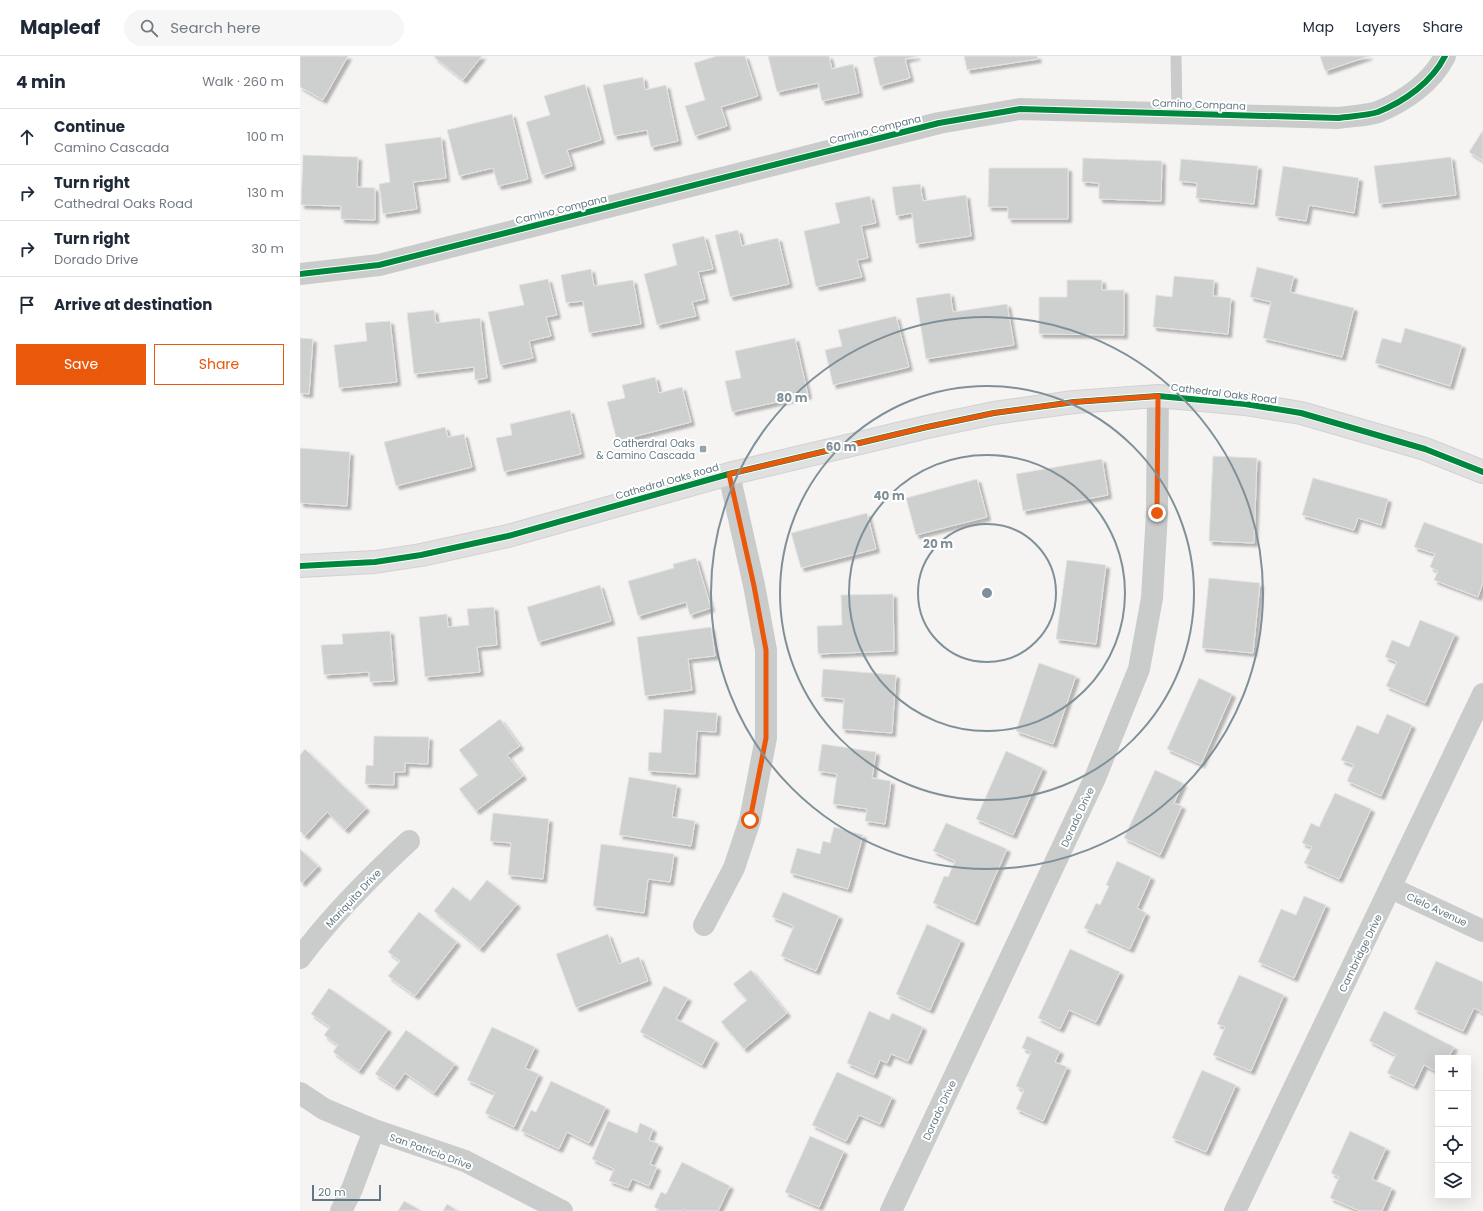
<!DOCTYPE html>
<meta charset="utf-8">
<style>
:root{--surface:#fff;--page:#f6f6f7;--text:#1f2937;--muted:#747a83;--line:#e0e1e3;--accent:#ea580c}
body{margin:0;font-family:Poppins,sans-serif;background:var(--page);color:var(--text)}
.controls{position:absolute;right:12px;bottom:12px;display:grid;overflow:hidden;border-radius:0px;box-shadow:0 4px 16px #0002}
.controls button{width:36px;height:36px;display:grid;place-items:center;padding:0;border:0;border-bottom:1px solid var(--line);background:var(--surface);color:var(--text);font:20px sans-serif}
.scale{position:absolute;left:12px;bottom:10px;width:69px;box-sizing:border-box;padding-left:4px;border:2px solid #637884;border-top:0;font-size:11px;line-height:14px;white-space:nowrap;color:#637884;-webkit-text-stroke:3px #fff;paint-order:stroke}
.stop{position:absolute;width:12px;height:12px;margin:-9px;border:3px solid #ea580c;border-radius:50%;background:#fff}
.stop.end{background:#ea580c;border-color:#fff;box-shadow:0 1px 4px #0008}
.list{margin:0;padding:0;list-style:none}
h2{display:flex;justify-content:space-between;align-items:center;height:52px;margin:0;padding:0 16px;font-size:17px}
h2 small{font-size:13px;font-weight:400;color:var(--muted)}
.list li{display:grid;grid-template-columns:26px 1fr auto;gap:12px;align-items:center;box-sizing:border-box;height:56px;padding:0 16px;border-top:1px solid var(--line)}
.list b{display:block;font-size:15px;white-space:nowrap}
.list p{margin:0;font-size:13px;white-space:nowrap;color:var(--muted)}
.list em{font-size:13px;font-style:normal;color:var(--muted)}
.actions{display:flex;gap:8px;padding:12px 16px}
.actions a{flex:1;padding:9px 0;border:1px solid var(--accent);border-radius:0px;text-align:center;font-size:14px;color:var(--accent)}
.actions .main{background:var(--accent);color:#fff}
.icon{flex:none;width:22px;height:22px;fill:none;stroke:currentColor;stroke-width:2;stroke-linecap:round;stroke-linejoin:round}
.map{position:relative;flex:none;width:1183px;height:1155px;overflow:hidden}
header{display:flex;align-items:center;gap:24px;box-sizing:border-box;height:56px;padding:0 20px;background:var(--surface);border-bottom:1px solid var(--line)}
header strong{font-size:19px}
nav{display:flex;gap:22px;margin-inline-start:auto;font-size:14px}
.search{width:280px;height:36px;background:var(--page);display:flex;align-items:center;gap:10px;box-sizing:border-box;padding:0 14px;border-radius:22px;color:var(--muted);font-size:15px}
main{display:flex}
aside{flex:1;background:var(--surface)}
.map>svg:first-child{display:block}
.building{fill:#cecfcf;stroke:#e4e4e2;filter:url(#shadow)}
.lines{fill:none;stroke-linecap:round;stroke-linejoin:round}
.secondary-casing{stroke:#d1d2d3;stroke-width:24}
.service{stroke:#cacccc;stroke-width:11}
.minor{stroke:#cacccc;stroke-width:22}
.tertiary{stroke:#cacccc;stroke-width:22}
.secondary{stroke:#dfe0df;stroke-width:22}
.cycleway-casing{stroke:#fff;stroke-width:8}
.cycleway{stroke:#00873e;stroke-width:6}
.route{stroke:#ea580c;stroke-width:5}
.ring{fill:none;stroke:#7f9099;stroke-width:2}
.poi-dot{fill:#96a3ab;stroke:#fff;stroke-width:1.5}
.labels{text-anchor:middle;stroke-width:4;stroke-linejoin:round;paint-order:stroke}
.street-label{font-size:10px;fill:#637884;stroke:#fff}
.poi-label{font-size:10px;fill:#637884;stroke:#fff;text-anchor:end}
.centre{fill:#7f9099;stroke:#fff;stroke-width:2}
.ring-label{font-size:12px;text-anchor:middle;font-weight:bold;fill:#7f9099;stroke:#fff;stroke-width:4;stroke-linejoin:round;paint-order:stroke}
</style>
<header>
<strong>Mapleaf</strong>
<div class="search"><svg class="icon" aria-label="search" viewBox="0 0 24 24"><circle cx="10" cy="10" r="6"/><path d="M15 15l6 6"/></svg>Search here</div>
<nav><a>Map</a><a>Layers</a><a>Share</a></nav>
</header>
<main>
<aside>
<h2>4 min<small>Walk · 260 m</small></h2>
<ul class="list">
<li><svg class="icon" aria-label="ahead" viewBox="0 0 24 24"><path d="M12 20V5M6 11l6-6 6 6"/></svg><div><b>Continue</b><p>Camino Cascada</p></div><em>100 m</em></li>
<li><svg class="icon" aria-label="right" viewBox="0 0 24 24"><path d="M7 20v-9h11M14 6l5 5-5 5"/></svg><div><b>Turn right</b><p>Cathedral Oaks Road</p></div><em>130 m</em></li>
<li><svg class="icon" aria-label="right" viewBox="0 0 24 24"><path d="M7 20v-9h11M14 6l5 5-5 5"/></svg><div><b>Turn right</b><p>Dorado Drive</p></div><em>30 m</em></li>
<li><svg class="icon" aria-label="arrive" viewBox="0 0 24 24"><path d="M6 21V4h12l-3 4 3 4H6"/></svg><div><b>Arrive at destination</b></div></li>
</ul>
<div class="actions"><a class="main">Save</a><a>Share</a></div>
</aside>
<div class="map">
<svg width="1183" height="1155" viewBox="0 0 1183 1155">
<defs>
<filter id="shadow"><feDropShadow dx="3.5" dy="3.5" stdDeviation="1" flood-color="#0004"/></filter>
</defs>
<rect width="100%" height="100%" fill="#f5f4f3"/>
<path class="building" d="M 0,0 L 48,0 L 23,44 L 0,31 Z
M 135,0 L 182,0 L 163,24 L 134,1 Z
M 417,0 L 445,0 L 458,40 L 421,51 L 427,70 L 395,80 L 385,50 L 405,44 L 394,7 Z
M 468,0 L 529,0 L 532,13 L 553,8 L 559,37 L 522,45 L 518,27 L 477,36 Z
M 579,0 L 617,0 L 605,3 L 610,22 L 580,30 L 573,2 Z
M 664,0 L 737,0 L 738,3 L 667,14 Z
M 1020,0 L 1069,0 L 1025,15 Z
M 343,21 L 345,34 L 366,29 L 378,85 L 351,91 L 347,74 L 314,80 L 303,29 Z
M 285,28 L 301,84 L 267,94 L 272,110 L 242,119 L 226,66 L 250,59 L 244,40 Z
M 212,58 L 228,123 L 198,130 L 193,112 L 159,120 L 147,74 Z
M 1183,74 L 1183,105 L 1169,96 Z
M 141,81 L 146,122 L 113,126 L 117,153 L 83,158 L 79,128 L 90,126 L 85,88 Z
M 3,99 L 58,101 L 57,131 L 75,132 L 75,164 L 41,163 L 41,150 L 1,149 Z
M 1151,101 L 1156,139 L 1079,148 L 1074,110 Z
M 783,102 L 862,105 L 861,145 L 799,143 L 799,127 L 782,126 Z
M 881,103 L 958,110 L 954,148 L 896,142 L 897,127 L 879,125 Z
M 983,110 L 1059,122 L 1054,157 L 1009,149 L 1006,165 L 975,160 Z
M 689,112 L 768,112 L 768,163 L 708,163 L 708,151 L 688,151 Z
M 620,128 L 623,145 L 666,139 L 671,180 L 616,188 L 612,157 L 596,160 L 592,131 Z
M 570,140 L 576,167 L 561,170 L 568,202 L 557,204 L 562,221 L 516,231 L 504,175 L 540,167 L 535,147 Z
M 438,174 L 442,190 L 478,182 L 489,228 L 430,241 L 415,179 Z
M 404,180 L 413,213 L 398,216 L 405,243 L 392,246 L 396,260 L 357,269 L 344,218 L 377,209 L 372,188 Z
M 957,211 L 994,220 L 990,236 L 1054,252 L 1042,301 L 963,282 L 971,246 L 950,241 Z
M 291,213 L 294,230 L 333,224 L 341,268 L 289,277 L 283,245 L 266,247 L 261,219 Z
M 874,220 L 914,224 L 913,240 L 931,242 L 928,278 L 853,271 L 856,239 L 872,241 Z
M 248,223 L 257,259 L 246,261 L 251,280 L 229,285 L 233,302 L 200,309 L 188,256 L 224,249 L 219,229 Z
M 767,224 L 802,224 L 802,234 L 824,234 L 824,279 L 739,278 L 739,241 L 767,241 Z
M 650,237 L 653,256 L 707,248 L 714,289 L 626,303 L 616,242 Z
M 134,254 L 136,267 L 180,262 L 187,322 L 175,324 L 174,311 L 114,318 L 107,257 Z
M 596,260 L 609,311 L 533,329 L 525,294 L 542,290 L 538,274 Z
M 90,265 L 97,326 L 39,332 L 34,289 L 67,285 L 65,267 Z
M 1105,272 L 1162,289 L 1150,330 L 1075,307 L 1082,282 L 1101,287 Z
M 0,282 L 13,283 L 9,338 L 0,337 Z
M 495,282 L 508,339 L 432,356 L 425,325 L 441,322 L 435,295 Z
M 355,321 L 359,337 L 382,331 L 391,366 L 317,385 L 307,346 L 325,342 L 322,329 Z
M 270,354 L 281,398 L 204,416 L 196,382 L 212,379 L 210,368 Z
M 145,371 L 148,381 L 164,378 L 172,411 L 96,430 L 84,386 Z
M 0,392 L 50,396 L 47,450 L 0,447 Z
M 913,400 L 957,402 L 954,487 L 909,485 Z
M 802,403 L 808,439 L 723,455 L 716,418 Z
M 1013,422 L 1088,443 L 1081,469 L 1058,462 L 1054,474 L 1002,459 Z
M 677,423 L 687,461 L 616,479 L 606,442 Z
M 567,457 L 576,493 L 501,512 L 491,477 Z
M 1124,466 L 1183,488 L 1183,526 L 1178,541 L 1134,524 L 1138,515 L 1130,511 L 1135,498 L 1114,491 Z
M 396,502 L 411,552 L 390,559 L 386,546 L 338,560 L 328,525 L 374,512 L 373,508 Z
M 767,504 L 806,509 L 796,588 L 756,583 Z
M 909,522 L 960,527 L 953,597 L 902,592 Z
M 300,529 L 311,565 L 238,586 L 227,551 Z
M 593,538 L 594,595 L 518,598 L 517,570 L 542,569 L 541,539 Z
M 194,551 L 197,589 L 177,591 L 180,616 L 125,621 L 119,561 L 147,558 L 148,571 L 169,569 L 167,553 Z
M 1120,564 L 1155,578 L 1125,647 L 1086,630 L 1097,606 L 1085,601 L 1092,584 L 1109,591 Z
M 411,571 L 415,600 L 388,603 L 392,634 L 345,640 L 337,581 Z
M 90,575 L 94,625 L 70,626 L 69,616 L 24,619 L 21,589 L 43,588 L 42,578 Z
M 739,607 L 776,620 L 753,688 L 716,675 Z
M 523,613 L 596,619 L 592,677 L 542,673 L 544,643 L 521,641 Z
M 899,622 L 932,638 L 901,708 L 867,693 Z
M 364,653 L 417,657 L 416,676 L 397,675 L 395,718 L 348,715 L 349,696 L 361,697 Z
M 1087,658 L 1112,669 L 1081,740 L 1047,725 L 1054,709 L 1041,704 L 1057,669 L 1078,678 Z
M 200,663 L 220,690 L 207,699 L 223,720 L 176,755 L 159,733 L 178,719 L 159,694 Z
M 74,680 L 129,681 L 128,708 L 105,707 L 105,716 L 94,716 L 94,729 L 65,728 L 66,709 L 73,710 Z
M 522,688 L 576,696 L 572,722 L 591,725 L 585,768 L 565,765 L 567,753 L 533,748 L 537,718 L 518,715 Z
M 5,693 L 66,752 L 45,774 L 27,756 L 5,780 L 0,775 L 0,699 Z
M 706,695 L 743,712 L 713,779 L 676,763 Z
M 855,714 L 883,727 L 874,747 L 882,750 L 860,799 L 824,782 Z
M 329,721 L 377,729 L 372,761 L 395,765 L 391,790 L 319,779 Z
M 1035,737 L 1071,753 L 1039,823 L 1004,807 L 1012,791 L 1002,787 L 1011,767 L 1019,771 Z
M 193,757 L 249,763 L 243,823 L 208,819 L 211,787 L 190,785 Z
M 646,767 L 707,793 L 675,866 L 633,847 L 644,820 L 648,821 L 655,805 L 633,795 Z
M 534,771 L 563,779 L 548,833 L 490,817 L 497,792 L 520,798 L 523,785 L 530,787 Z
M 301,788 L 374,798 L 370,826 L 348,823 L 344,857 L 293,850 Z
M 0,793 L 18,810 L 2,827 L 0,825 Z
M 817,805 L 851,821 L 837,852 L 846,857 L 830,893 L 784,872 L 796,847 L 800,849 L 809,830 L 806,829 Z
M 187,824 L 217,848 L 180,893 L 134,855 L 153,831 L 170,845 Z
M 483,836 L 539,860 L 516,915 L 481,900 L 494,870 L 472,861 Z
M 1004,840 L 1026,849 L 994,922 L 958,906 L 981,853 L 996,859 Z
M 119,856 L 157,886 L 115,940 L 88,920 L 100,905 L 88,896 Z
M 627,868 L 661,884 L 630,954 L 596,938 Z
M 308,878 L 319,908 L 339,901 L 348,925 L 276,952 L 256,898 Z
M 770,893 L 820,916 L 796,966 L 769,954 L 760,973 L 738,962 Z
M 1136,905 L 1183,926 L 1183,957 L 1174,952 L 1163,975 L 1114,953 Z
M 451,914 L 487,957 L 444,993 L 421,966 L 447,944 L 433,928 Z
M 939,919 L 984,939 L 951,1015 L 913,999 L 925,971 L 917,968 Z
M 364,930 L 388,942 L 376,963 L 415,984 L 402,1009 L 340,976 Z
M 29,932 L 88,973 L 59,1015 L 33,996 L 38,989 L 24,979 L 30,971 L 11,958 Z
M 569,955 L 589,964 L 592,957 L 623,971 L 608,1005 L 591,998 L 587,1007 L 580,1004 L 574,1019 L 547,1007 Z
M 1084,955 L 1154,991 L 1148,1002 L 1138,1002 L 1138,1016 L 1124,1009 L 1114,1030 L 1087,1017 L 1096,999 L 1069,985 Z
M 192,971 L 235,991 L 225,1012 L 239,1018 L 214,1071 L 185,1057 L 195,1037 L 167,1024 Z
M 106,974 L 155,1008 L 134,1037 L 105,1017 L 95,1031 L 75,1018 Z
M 727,980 L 760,995 L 755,1006 L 767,1011 L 743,1065 L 716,1053 L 724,1034 L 716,1030 L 731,996 L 722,992 Z
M 902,1014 L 936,1029 L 906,1096 L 872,1082 Z
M 537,1016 L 592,1041 L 580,1068 L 559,1059 L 546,1085 L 512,1069 Z
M 251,1025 L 306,1051 L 289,1087 L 267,1076 L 259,1093 L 221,1075 L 231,1054 L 236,1056 Z
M 308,1065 L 337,1077 L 340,1067 L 353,1073 L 349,1084 L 359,1088 L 350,1108 L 357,1111 L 349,1130 L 332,1123 L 328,1132 L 309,1125 L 314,1113 L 292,1103 Z
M 1050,1075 L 1086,1092 L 1072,1123 L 1092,1132 L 1082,1155 L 1060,1155 L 1030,1142 L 1039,1121 L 1031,1117 Z
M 510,1080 L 544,1095 L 519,1151 L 485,1136 Z
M 382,1106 L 430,1130 L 418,1155 L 386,1155 L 383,1153 L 382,1155 L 361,1155 L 354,1151 L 361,1136 L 366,1138 Z
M 104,1145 L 122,1155 L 98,1155 Z
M 147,1148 L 158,1155 L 143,1155 Z"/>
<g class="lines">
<defs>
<path id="secondary" d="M 0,510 L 75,506 L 121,499 L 208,480 L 429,418 L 627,371 L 694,357 L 774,346 L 858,340 L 945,348 L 1001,357 L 1125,393 L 1183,416"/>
</defs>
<use href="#secondary" class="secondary-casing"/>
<path class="service" d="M 876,0 L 877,57"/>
<path class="minor" d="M 0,218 L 79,209 L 639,67 L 720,53 L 1038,62 C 1051,60 1066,60 1078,56 C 1105,45 1132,26 1145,0
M 1091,832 L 1183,875
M 404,869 L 434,812 L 450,764 L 466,682 L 466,594 L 454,529 L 429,418
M 0,902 C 32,859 70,821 109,785
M 0,1037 L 24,1053 L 74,1074 L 165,1105 L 262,1155
M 41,1155 L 52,1133 L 74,1074
M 591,1155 L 795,722 L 839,613 L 852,542 L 857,457 L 858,340"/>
<path class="tertiary" d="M 935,1155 L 1183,638"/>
<use href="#secondary" class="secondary"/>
<defs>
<path id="cycleway" d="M 0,218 L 79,209 L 639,67 L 720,53 L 1038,62 C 1051,60 1066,60 1078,56 C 1105,45 1132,26 1145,0
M 0,510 L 75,506 L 121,499 L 208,480 L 429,418 L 627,371 L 694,357 L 774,346 L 858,340 L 945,348 L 1001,357 L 1125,393 L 1183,416"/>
</defs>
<use href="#cycleway" class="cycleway-casing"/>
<use href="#cycleway" class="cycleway"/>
</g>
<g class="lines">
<path class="route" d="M 450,764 L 466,682 L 466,594 L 454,530 L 429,418 L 627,371 L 694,357 L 774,346 L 858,340 L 857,457"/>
</g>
<g class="ring">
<circle cx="687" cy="537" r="69"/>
<circle cx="687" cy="537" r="138"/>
<circle cx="687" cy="537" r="207"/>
<circle cx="687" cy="537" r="276"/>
</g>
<rect class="poi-dot" x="399" y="389" width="8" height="8" rx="2"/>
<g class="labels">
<g class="street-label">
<text transform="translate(899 48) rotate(2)" y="4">Camino Compana</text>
<text transform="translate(575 73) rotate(-14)" y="4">Camino Compana</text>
<text transform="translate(261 153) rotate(-14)" y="4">Camino Compana</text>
<text transform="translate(924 337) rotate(7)" y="4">Cathedral Oaks Road</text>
<text transform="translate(367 425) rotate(-16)" y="4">Cathedral Oaks Road</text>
<text transform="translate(777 761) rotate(-65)" y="4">Dorado Drive</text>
<text transform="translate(53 842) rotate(-47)" y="4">Mariquita Drive</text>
<text transform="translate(1137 853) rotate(25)" y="4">Cielo Avenue</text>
<text transform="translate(1060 897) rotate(-64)" y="4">Cambridge Drive</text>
<text transform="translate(639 1054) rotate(-65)" y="4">Dorado Drive</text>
<text transform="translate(131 1095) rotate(20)" y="4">San Patricio Drive</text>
</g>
<g class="poi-label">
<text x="395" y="391">Catherdral Oaks<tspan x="395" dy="12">&amp; Camino Cascada</tspan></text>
</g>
</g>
<circle cx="687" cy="537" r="6" class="centre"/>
<g class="ring-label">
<text x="492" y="346">80 m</text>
<text x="541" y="395">60 m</text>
<text x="589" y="444">40 m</text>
<text x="638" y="492">20 m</text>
</g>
</svg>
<div class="controls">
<button>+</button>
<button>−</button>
<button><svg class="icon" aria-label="locate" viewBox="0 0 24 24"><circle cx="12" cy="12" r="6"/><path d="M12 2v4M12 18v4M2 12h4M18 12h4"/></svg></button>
<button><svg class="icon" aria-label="layers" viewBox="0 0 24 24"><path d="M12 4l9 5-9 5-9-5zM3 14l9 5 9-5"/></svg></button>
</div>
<div class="scale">20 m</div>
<div class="stop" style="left:450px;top:764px"></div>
<div class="stop end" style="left:857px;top:457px"></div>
</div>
</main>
